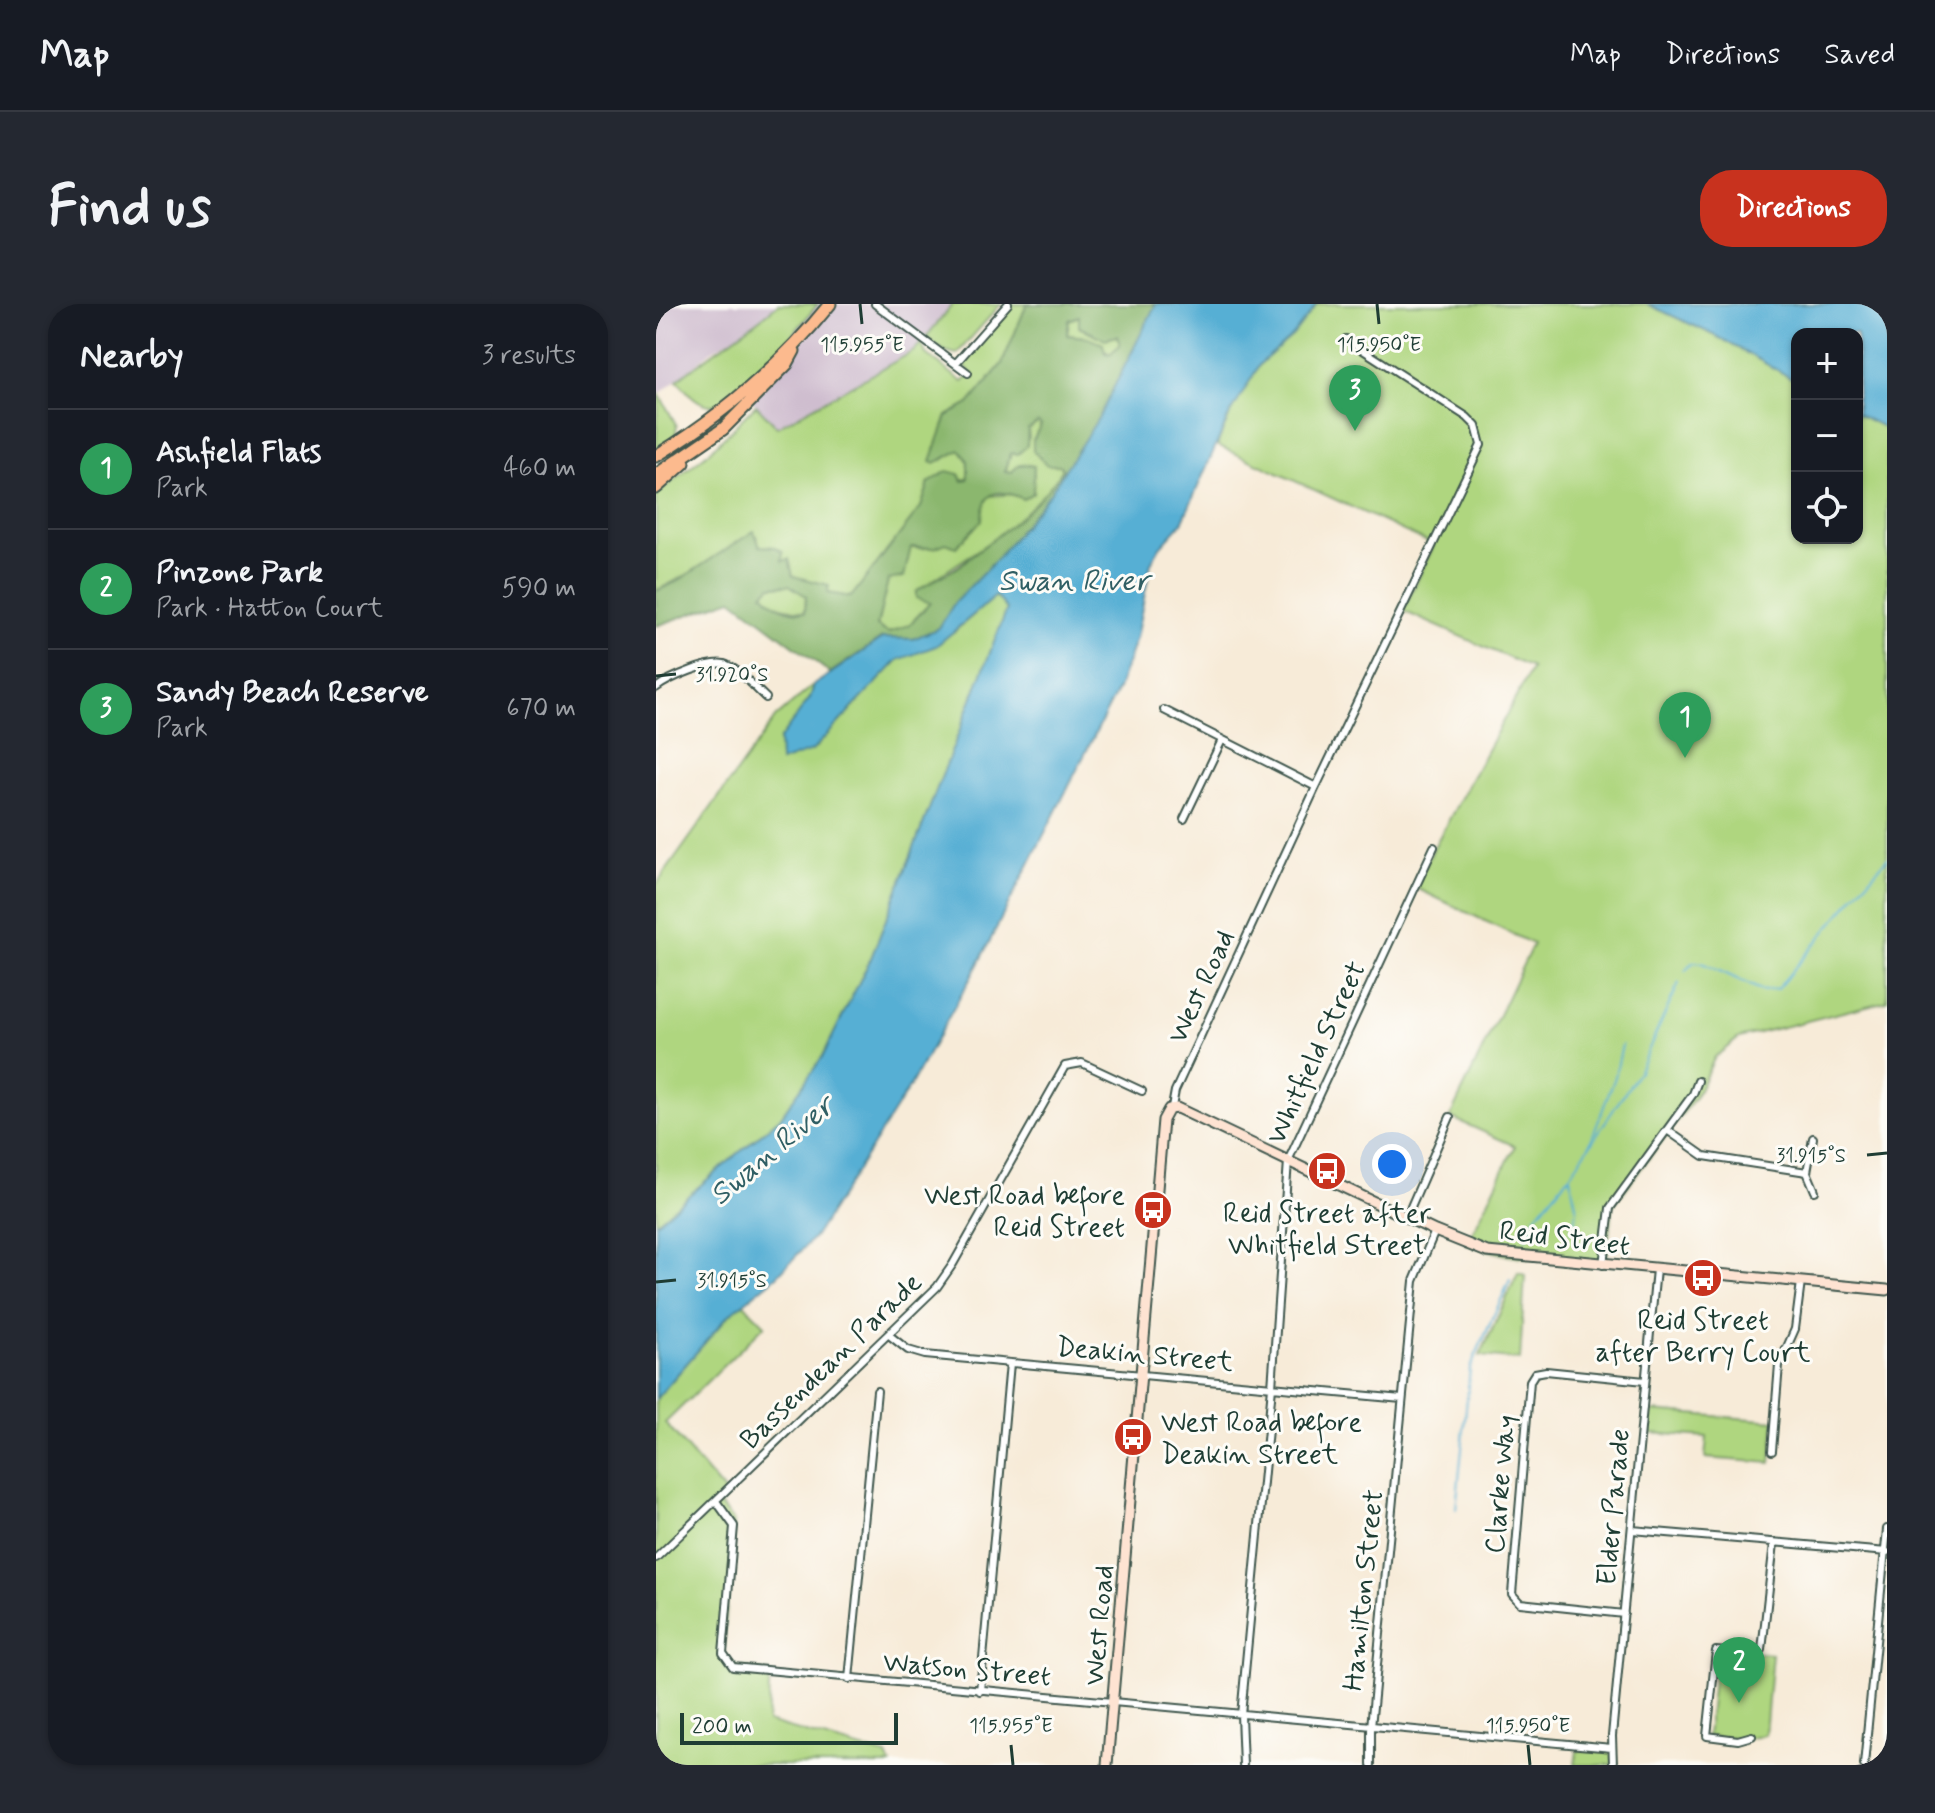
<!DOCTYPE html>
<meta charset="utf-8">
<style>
:root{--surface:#171b24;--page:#242831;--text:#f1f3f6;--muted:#9ea1a6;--line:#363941;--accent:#c8321e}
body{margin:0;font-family:Mynerve,sans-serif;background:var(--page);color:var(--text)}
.controls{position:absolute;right:24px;top:24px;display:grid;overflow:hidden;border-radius:16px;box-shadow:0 2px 6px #0004}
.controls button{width:72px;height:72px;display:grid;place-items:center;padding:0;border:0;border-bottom:2px solid var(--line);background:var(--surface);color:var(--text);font:40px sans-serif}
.scale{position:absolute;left:24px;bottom:20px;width:218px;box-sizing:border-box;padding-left:8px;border:4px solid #1f3d34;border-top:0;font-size:22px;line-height:28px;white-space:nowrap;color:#1f3d34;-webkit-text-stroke:6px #fdfcf7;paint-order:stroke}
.you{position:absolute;left:736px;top:860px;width:28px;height:28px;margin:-20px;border:6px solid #fff;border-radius:50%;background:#1a73e8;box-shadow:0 0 0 12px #1a73e833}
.badge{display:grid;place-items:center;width:52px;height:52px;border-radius:50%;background:var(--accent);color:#fff;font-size:26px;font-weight:700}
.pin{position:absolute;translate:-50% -66px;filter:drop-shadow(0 2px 4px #0008)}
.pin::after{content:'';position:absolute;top:42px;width:28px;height:24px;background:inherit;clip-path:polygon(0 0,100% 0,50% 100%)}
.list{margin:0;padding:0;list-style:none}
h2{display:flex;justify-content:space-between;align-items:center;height:104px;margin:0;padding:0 32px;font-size:34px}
h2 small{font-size:26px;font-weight:400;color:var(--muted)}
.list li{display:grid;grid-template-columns:52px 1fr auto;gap:24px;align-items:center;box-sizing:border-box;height:120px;padding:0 32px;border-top:2px solid var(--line)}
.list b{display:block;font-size:30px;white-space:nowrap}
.list p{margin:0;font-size:26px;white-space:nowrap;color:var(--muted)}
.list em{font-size:26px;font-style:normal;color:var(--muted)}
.icon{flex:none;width:44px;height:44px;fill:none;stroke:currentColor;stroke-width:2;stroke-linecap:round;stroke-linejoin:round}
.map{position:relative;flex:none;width:1231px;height:1461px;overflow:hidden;border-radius:32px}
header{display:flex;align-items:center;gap:48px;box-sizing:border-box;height:112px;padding:0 40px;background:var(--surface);border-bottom:2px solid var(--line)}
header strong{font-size:38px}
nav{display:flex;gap:44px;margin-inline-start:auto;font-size:28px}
.intro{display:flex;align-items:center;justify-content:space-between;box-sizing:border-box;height:192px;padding:0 48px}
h1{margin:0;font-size:56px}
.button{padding:20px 36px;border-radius:32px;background:var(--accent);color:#fff;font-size:28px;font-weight:700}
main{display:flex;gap:48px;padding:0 48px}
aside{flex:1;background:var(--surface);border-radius:32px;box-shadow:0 2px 6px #0004}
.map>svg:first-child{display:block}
.industrial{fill:#cfbdcf}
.green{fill:#afd67f;stroke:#678a5a;stroke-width:2}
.forest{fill:#8bb76e;stroke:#557a51;stroke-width:2;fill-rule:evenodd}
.water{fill:#57afd4;stroke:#3b7684;stroke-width:2}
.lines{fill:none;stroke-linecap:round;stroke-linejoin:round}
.stream{stroke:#57afd4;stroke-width:2}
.street-casing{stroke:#3f574d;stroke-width:10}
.secondary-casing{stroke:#3f574d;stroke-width:13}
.highway-casing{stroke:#3f574d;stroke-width:15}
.street{stroke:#fff;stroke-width:6}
.secondary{stroke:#fee3d2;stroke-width:9}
.highway{stroke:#fcba8e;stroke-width:11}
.ticks{fill:none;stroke:#1f3d34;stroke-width:3}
.labels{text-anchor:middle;stroke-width:6;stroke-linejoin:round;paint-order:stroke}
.street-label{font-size:28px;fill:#1f3d34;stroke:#fdfcf7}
.poi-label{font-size:28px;fill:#1f3d34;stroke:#fdfcf7}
.water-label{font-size:30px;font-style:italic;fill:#305f64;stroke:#fdfcf7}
.ticks-label{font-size:20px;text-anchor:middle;fill:#1f3d34;stroke:#fdfcf7;stroke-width:6;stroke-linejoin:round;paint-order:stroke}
</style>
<header>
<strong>Map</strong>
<nav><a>Map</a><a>Directions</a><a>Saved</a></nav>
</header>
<div class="intro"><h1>Find us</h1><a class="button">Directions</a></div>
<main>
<aside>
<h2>Nearby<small>3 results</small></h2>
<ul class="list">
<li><span class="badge" style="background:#2e9e5b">1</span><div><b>Ashfield Flats</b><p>Park</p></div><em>460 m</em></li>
<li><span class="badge" style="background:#2e9e5b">2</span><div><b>Pinzone Park</b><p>Park · Hatton Court</p></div><em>590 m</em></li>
<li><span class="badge" style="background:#2e9e5b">3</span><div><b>Sandy Beach Reserve</b><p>Park</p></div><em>670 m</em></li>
</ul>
</aside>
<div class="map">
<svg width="1231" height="1461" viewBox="0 0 1231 1461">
<rect width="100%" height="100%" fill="#fdfcf7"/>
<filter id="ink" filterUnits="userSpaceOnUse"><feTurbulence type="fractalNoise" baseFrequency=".0125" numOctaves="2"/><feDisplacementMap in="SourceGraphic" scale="16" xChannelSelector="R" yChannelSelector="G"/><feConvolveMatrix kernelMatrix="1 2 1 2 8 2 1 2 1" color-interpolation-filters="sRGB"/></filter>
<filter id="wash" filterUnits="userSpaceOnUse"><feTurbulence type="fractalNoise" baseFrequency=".006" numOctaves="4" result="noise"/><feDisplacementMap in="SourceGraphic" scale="32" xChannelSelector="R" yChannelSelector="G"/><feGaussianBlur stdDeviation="1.8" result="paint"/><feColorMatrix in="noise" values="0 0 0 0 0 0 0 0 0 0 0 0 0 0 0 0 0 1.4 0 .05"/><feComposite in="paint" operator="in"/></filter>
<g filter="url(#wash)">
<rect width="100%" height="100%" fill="#f7ebd8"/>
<path class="industrial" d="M 0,0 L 122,0 L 96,23 L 55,47 L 0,93 Z
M 162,0 L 297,0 L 259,47 L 121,123 L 88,88 Z"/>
<path class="green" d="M 122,0 L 162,0 C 143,22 82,102 55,101 C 40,100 30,86 21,76 C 54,49 90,28 122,0 Z
M 297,0 L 345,0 L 301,50 L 288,47 L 270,33 Z
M 355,0 L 371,0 L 346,60 L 313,100 L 291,112 L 287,122 L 286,156 L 304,146 L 312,157 L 312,175 L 284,175 L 273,179 L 265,203 L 195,293 L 171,289 L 173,282 L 136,272 L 132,256 L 125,258 L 104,243 L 101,234 L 0,287 L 0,191 L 53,148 L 100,101 L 121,123 L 258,47 L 265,39 L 270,50 L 307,78 L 316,70 L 309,63 L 311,49 Z
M 661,0 L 991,0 L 1058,31 L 1141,77 L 1141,234 L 1201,234 L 1201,110 L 1231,125 L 1231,697 L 1083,734 L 1059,753 L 1040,792 L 956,903 L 950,961 L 853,952 L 811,940 L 859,842 L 794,813 L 877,640 L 760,584 L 778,543 L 876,364 L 747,307 L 778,241 L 561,141 C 572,114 586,81 605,59 C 623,38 644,22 661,0 Z
M 423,12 L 423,23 L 442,33 L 462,32 L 464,41 L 454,50 L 430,33 L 411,31 L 413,16 Z
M 3,90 L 21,122 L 19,133 L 0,146 Z
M 382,117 L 385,120 L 377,136 L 407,165 C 374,222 311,249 261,288 L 275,299 L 253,321 L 232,329 L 221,322 L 232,276 L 249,262 L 255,243 C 290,252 311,217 331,192 L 377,189 L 378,162 L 349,169 L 355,148 L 373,134 L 372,125 Z
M 133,280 L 150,292 L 149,308 L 117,301 L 106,290 L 115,282 Z
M 340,291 L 351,305 L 215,654 L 167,752 L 124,814 L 0,919 L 0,581 L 120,413 L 153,385 L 158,381 L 154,394 L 123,436 L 156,447 L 242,356 L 299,327 Z
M 862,969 L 869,971 L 864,1056 L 824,1052 Z
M 87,999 L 109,1021 L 9,1119 L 69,1189 L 60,1197 L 78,1218 L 67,1348 L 72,1361 L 114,1368 L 111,1418 L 231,1452 L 235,1461 L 0,1461 L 0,1095 L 71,1013 Z
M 996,1107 L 1119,1117 L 1115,1159 L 1049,1154 L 1051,1133 L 994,1129 Z
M 1060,1347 L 1116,1350 L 1109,1430 C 1092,1438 1070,1434 1051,1432 Z
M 957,1445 L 962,1461 L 919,1461 L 921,1447 Z"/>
<path class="forest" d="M 371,0 L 500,0 L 443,113 L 394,189 L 340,256 L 299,298 L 283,324 L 257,335 L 226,334 L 174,369 L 76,295 L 0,322 L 0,287 L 20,278 L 98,227 L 104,242 L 120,243 L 127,248 L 126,257 L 133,255 L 137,272 L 173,281 L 171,289 L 195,293 L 265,203 L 273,179 L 291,167 L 303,170 L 307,177 L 312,175 L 312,157 L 304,146 L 279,159 L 275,157 L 291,112 L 313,100 L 346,60 ZM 423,12 L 423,23 L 449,35 L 461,32 L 464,41 L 454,50 L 449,49 L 447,40 L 430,33 L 411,31 L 413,16 ZM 382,118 L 385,120 L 377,136 L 377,147 L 391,161 L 404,161 L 407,165 C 381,204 344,229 308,258 C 294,270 275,276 260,288 L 260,294 L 274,299 L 253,321 L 232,329 L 221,322 L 232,276 L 248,273 L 255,243 L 278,244 L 290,239 L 300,243 L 326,216 C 327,187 341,183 367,195 L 377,189 L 378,162 C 367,159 362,160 355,169 L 349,168 L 355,149 L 362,150 L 371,142 L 372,125 ZM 133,281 L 150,292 L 149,308 C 131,308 119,303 107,289 L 115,282 Z"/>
<path class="water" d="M 500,0 L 661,0 L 637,31 L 604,60 L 572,114 L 526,219 L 504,243 L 495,259 L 480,334 L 462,385 L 318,668 L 254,782 L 160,931 L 121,972 L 71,1013 L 0,1095 L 0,919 L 124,814 L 167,752 L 215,654 L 351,305 L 340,292 L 280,342 L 242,356 L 156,447 L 124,458 L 123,436 L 154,394 L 158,381 L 227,334 L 257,335 L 283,324 L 299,298 L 340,256 L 394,189 L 443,113 Z
M 991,0 L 1221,0 L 1231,5 L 1231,125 L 1201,110 L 1201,30 L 1141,30 L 1141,77 L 1058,31 Z"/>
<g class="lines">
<path class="stream" d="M 1029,667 L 1038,658 L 1046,659 L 1107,687 L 1121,685 L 1231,554
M 933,842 L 959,773 L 966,741
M 914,873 L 921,906 L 915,929
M 870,934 L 880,912 L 914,871 L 982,769 L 1023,679
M 800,1205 L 814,1064 L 854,976"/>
</g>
</g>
<g filter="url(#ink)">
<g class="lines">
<defs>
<path id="street" d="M 219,0 L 312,69
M 300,59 L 352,0
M 0,384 C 11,375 58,354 71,361 C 85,367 99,384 110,394
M 508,406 L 660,483
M 528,515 L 566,436
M 516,803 L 519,787 L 660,483 L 825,141 L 820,122 L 811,113 L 690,35
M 1011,826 L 1048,852 L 1151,868 L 1159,887
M 1151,868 L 1157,834
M 750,914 L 794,813
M 947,961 L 954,904 L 1037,790 L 1042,777
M 233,1031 L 252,1046 L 269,1051 L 746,1095
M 1116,1147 L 1123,1061 L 1139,1025 L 1145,978
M 60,1197 L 78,1222 L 67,1349 L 77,1363 L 956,1444
M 976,1226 L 1231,1248
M 0,1254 L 281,983 L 297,960 L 409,762 L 426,759 L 486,787
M 968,1310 L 864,1299 L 856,1290 L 874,1077 L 879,1069 L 890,1067 L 989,1077
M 193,1375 L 221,1087
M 324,1387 L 354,1059
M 1096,1432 L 1082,1436 L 1051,1432 L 1060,1347 L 1100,1351 L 1106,1346 L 1118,1239
M 587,1461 L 585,1411 L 616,1083 L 632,857 L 778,543
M 715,1461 L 715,1423 L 758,977 L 779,927
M 957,1461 L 956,1432 L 1000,965
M 1208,1461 L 1231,1225"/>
<path id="secondary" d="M 451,1461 L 507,816 L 513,805 L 521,804 L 779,927 L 831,948 L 1231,986"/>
<path id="highway" d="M 0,152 C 67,111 125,61 174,0
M 0,171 L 67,125 L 131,60 L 138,47
M 0,184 L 28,159"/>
</defs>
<use href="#street" class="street-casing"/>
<use href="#secondary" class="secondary-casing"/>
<use href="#highway" class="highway-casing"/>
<use href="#street" class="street"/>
<use href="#secondary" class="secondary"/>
<use href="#highway" class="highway"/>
</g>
</g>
<path class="ticks" d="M 204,0 L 206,20M 721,0 L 723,20M 0,372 L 20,370M 1211,851 L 1231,849M 0,978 L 20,976M 355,1441 L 357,1461M 872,1441 L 874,1461"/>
<defs>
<symbol id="bus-disc" viewBox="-11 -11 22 22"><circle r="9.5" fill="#c8321e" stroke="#fdfcf7"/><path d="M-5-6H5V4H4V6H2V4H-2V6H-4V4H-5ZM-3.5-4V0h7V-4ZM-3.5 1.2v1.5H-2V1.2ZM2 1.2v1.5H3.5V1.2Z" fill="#fff"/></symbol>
</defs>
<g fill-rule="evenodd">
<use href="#bus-disc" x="649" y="845" width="44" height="44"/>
<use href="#bus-disc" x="475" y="884" width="44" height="44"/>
<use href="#bus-disc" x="1025" y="952" width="44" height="44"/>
<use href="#bus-disc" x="455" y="1111" width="44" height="44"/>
</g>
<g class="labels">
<g class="street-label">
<text transform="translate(544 682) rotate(-65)" y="10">West Road</text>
<text transform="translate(659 748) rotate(-65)" y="10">Whitfield Street</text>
<text transform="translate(909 933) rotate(7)" y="10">Reid Street</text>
<text transform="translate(489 1049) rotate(5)" y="10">Deakin Street</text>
<text transform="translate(174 1056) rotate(-44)" y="10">Bassendean Parade</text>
<text transform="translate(843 1180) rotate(-85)" y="10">Clarke Way</text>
<text transform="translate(956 1203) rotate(-85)" y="10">Elder Parade</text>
<text transform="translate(706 1286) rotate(-84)" y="10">Hamilton Street</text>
<text transform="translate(442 1321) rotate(-85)" y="10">West Road</text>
<text transform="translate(311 1364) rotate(5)" y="10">Watson Street</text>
</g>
<g class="poi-label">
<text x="469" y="900" text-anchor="end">West Road before<tspan x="469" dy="32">Reid Street</tspan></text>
<text x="671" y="918">Reid Street after<tspan x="671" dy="32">Whitfield Street</tspan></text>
<text x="1047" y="1025">Reid Street<tspan x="1047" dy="32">after Berry Court</tspan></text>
<text x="505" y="1127" text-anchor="start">West Road before<tspan x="505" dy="32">Deakin Street</tspan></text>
</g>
<g class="water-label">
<text x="418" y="286">Swan River</text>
<text transform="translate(115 846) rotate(-40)" y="10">Swan River</text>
</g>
</g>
<g class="ticks-label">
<text x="206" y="47">115.955°E</text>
<text x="723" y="47">115.950°E</text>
<text x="76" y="377">31.920°S</text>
<text x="1155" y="858">31.915°S</text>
<text x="76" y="983">31.915°S</text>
<text x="355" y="1428">115.955°E</text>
<text x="872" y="1428">115.950°E</text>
</g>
</svg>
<div class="controls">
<button>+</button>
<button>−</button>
<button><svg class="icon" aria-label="locate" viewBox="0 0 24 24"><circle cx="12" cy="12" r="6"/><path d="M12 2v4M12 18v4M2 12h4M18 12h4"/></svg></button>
</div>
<div class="scale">200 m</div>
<div class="you"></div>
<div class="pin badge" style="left:1029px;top:454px;background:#2e9e5b">1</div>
<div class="pin badge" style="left:1083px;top:1399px;background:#2e9e5b">2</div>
<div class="pin badge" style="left:699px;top:127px;background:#2e9e5b">3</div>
</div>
</main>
